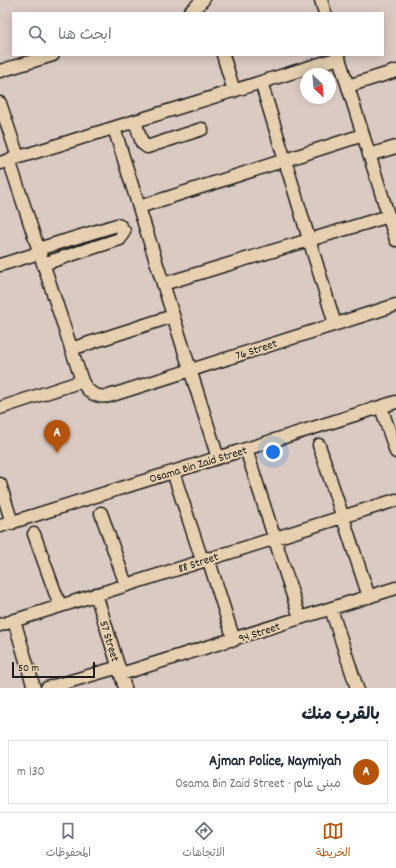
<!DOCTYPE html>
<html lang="ar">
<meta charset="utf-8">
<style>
:root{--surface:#fff;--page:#f2f2f3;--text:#1f2937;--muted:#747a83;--line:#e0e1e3;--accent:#b45309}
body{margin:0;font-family:Dekko,"Playpen Sans Arabic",sans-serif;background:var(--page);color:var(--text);direction:rtl}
.compass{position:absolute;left:300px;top:68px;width:36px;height:36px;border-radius:50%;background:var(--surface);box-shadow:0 2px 10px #0003;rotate:154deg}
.scale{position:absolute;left:12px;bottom:10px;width:83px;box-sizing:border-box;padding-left:4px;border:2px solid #1c1c1c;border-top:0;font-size:11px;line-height:14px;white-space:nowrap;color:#1c1c1c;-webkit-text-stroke:3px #e6d0af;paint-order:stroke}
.you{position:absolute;left:273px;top:452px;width:14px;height:14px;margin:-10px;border:3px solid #fff;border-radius:50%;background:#1a73e8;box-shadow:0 0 0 6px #1a73e833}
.badge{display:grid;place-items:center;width:26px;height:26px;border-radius:50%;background:var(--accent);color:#fff;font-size:13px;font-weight:700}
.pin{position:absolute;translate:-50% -33px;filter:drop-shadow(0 1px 2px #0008)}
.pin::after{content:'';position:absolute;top:21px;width:14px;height:12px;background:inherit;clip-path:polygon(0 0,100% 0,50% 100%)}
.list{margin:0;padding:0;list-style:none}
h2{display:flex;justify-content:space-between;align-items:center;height:52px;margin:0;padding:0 16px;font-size:17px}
h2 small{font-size:13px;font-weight:400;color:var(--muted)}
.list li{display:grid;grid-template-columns:26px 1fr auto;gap:12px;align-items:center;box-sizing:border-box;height:64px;margin:0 8px 8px;padding:0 8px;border:1px solid var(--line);border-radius:0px}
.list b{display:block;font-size:15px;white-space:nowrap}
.list p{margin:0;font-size:13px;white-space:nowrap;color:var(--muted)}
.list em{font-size:13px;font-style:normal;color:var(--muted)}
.icon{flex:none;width:22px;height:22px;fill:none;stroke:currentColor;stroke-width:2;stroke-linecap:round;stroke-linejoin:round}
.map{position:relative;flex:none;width:396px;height:688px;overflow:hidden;direction:ltr}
.search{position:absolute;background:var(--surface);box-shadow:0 2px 10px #0003;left:12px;right:12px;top:12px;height:44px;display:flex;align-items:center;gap:10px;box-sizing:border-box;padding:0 14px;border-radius:0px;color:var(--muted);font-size:15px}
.sheet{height:124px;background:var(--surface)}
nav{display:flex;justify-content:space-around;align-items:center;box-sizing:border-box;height:56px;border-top:1px solid var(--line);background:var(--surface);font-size:11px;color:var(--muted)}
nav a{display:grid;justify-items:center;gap:2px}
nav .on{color:var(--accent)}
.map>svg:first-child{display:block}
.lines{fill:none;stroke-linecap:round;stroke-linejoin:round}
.minor-casing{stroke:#1c1c1c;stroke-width:15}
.minor{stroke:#e6d0af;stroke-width:12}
.labels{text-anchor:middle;stroke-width:4;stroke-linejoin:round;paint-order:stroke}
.street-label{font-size:12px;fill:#1c1c1c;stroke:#e6d0af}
</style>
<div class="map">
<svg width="396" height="688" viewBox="0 0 396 688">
<rect width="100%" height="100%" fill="#dacac2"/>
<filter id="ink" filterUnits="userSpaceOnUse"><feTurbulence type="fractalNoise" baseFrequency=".025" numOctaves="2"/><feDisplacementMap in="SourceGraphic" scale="8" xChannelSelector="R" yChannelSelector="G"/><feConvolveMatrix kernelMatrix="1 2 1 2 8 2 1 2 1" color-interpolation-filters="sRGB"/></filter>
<g filter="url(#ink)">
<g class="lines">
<defs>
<path id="minor" d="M 321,0 L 325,13
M 189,13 L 203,0
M 223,55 L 234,91
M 338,55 L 396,240
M 0,71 L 53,55
M 261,82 L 335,324
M 348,86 L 396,71
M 0,103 L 18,157
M 135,121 L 142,143 L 147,147 L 202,129
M 114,128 L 218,458
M 369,155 L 396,147
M 9,160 L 82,381 C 88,393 96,398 109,396 L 396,305
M 0,163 L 339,58
M 139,207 L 363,135
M 38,249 L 117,225 L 120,226 L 124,231 L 120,239 L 43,264
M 0,265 L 39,253
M 163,284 L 389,216
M 71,349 L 173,316
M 381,407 L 396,452
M 0,408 L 82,381
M 319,445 L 369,597
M 246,449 L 300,618
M 173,472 L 202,560
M 0,484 L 12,523
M 101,513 L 126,585
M 0,526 L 396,402
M 34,534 L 60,606
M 208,558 L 234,640
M 96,594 L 125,688
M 331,609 L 357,688
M 14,620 L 34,688
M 0,625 L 396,500
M 121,674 L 396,588
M 47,688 L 119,667"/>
</defs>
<use href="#minor" class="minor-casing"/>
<use href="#minor" class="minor"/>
</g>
</g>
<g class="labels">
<g class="street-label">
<text transform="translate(256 349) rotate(-18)" y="4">76 Street</text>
<text transform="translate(198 464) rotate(-17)" y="4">Osama Bin Zaid Street</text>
<text transform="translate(198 562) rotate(-18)" y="4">88 Street</text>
<text transform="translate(259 632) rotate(-18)" y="4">94 Street</text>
<text transform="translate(110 641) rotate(73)" y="4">57 Street</text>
</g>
</g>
</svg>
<svg class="compass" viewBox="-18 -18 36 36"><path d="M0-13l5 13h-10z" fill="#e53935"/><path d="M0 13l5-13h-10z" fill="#747a83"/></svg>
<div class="scale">50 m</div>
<div class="you"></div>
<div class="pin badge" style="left:57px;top:453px">A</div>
<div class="search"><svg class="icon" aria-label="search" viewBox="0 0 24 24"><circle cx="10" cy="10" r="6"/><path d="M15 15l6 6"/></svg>ابحث هنا</div>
</div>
<section class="sheet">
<h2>بالقرب منك<small></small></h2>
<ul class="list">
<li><span class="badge">A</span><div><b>Ajman Police, Naymiyah</b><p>مبنى عام · Osama Bin Zaid Street</p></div><em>130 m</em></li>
</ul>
</section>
<nav>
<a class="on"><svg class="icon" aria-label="map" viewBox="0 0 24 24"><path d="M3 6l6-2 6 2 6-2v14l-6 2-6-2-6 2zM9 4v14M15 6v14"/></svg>الخريطة</a>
<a><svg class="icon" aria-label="directions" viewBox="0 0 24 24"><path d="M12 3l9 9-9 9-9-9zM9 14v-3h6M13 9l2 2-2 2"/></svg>الاتجاهات</a>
<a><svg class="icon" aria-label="saved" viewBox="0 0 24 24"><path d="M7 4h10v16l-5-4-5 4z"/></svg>المحفوظات</a>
</nav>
